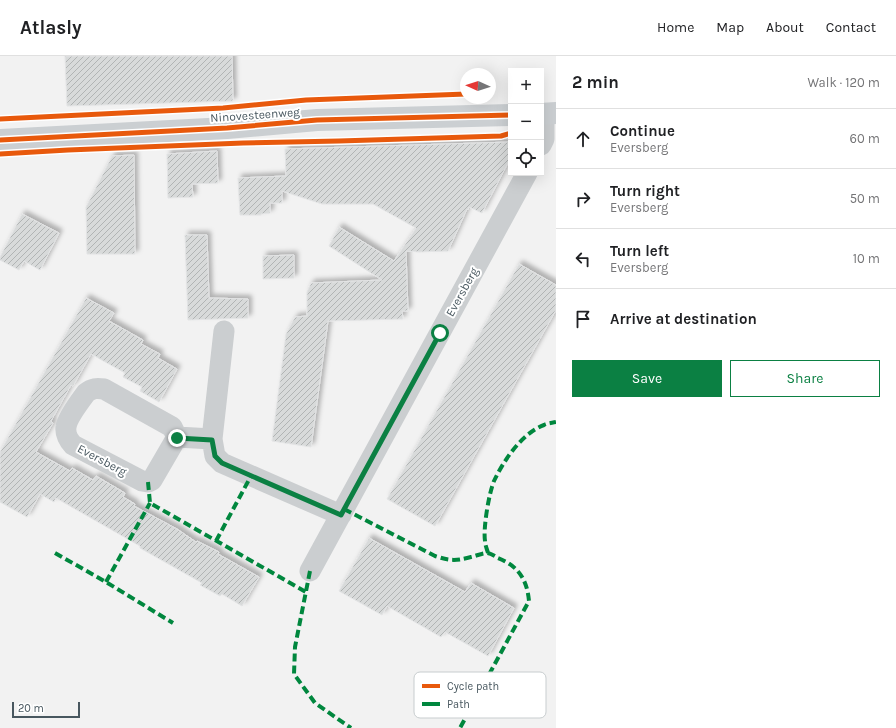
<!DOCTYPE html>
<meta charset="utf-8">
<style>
:root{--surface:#fff;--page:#f2f2f2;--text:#202124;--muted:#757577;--line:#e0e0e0;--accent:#0b8043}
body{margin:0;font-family:Karla,sans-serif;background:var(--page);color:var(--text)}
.controls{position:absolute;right:12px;top:12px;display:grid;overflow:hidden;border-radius:0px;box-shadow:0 4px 16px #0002}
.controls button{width:36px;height:36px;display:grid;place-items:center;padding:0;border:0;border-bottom:1px solid var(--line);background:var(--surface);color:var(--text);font:20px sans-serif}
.compass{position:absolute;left:460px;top:12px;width:36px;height:36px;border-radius:50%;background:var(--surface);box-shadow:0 4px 16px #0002;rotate:273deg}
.scale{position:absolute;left:12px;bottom:10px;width:68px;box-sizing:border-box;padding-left:4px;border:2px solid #48575f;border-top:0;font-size:11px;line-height:14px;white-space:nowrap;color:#48575f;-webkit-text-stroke:3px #fff;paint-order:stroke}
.stop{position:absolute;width:12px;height:12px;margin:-9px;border:3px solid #0b8043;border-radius:50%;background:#fff}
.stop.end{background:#0b8043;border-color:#fff;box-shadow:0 1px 4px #0008}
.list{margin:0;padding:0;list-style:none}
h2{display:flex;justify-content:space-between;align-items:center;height:52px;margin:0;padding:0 16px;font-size:17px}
h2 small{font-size:13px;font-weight:400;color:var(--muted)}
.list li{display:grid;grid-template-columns:26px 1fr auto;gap:12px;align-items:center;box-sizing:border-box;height:60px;padding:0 16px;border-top:1px solid var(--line)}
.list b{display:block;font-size:15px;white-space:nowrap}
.list p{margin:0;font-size:13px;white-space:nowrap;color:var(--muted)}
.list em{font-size:13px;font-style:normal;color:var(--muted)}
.actions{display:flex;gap:8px;padding:12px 16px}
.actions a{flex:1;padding:9px 0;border:1px solid var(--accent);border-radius:0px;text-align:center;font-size:14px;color:var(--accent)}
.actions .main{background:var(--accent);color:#fff}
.icon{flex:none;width:22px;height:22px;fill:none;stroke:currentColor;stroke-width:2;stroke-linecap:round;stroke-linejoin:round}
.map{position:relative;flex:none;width:556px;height:672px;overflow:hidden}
header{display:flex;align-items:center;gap:24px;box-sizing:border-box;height:56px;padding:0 20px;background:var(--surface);border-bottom:1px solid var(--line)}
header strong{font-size:19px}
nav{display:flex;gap:22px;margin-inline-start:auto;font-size:14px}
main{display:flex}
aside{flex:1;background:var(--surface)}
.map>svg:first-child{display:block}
.building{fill:url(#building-hatch);stroke:#e3e4e5;filter:url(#shadow)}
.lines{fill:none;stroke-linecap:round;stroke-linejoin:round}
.street{stroke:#cbced0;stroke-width:21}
.secondary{stroke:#cbcfd2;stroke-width:22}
.quiet{stroke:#00873e;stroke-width:4;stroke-dasharray:8 4;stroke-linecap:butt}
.cycleway-casing{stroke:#fff;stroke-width:8}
.cycleway{stroke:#e8590c;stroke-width:5}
.route{stroke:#0b8043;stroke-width:5}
.labels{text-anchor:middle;stroke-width:4;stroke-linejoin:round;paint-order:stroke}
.street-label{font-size:12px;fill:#48575f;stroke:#fff}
.key{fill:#fff;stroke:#c8cdcf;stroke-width:1}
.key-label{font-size:11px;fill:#48575f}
</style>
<header>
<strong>Atlasly</strong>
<nav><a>Home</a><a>Map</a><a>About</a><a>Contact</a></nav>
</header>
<main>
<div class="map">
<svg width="556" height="672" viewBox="0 0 556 672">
<defs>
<pattern id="building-hatch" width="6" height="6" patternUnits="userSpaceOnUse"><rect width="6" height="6" fill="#d8dada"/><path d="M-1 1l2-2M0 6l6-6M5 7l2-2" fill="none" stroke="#b1b4b4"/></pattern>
<filter id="shadow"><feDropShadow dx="3.5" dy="-3.5" stdDeviation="2" flood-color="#0004"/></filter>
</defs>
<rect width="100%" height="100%" fill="#f2f2f2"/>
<path class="building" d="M 65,0 L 232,0 L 233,45 L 67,50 Z
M 511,86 L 511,101 L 482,157 L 469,151 L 468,154 L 467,153 L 448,195 L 419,196 L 406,195 L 408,255 L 402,255 L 403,263 L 328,265 L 311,391 L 272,385 L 286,278 L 295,261 L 307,260 L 307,236 L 311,227 L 382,224 L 329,190 L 339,171 L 394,205 L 416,172 L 373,148 L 322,148 L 282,135 L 282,147 L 270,147 L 270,157 L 261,158 L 261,159 L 240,159 L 238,122 L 286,120 L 285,93 Z
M 217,95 L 218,127 L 192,128 L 193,141 L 168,142 L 167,98 Z
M 134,99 L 135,198 L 87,198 L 86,151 L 112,100 Z
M 22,158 L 59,177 L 40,214 L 24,205 L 19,214 L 0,204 L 0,201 Z
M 185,179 L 207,179 L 209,242 L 248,243 L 248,262 L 188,264 Z
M 294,199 L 294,222 L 263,223 L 263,200 Z
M 519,208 L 556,229 L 556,254 L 435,470 L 387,443 Z
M 86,242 L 114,257 L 109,265 L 143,284 L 141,288 L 160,298 L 158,302 L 177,313 L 159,346 L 140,335 L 142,331 L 123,321 L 125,317 L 91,298 L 73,330 L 71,329 L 51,365 L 53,367 L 36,396 L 70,415 L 72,412 L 93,424 L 96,420 L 125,437 L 123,441 L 135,448 L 134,450 L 177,473 L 196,486 L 197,485 L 219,496 L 218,498 L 259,521 L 242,550 L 222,538 L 220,540 L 200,529 L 202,527 L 140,492 L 140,490 L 56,442 L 54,446 L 40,438 L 27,461 L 0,446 L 0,396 Z
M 369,482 L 465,536 L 471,527 L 514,552 L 488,600 L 445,576 L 441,581 L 387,550 L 382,559 L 339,535 Z"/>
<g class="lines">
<path class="street" d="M 541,89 L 544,83 L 544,58
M 224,275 L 212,383 L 215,400 L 222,407 L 341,459
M 177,381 L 152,424 L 148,426 L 142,425 L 73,389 C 69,385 65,378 66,371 C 67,362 80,345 86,337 C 92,332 97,332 104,333 L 172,371 L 177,381 L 212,383
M 310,515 L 527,117"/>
<path class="secondary" d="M 541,58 L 556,57
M 0,84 L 227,72 L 317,64 L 511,59"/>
<path class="quiet" d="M 148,426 L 150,447 L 306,536
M 344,453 L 435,500 C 450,505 456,505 471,501 C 476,500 482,497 487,497 C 490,497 495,500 498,502 C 518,510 527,523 529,545 L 460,672
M 216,485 L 251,420
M 55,497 L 106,526 L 173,567
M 488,497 C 487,493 485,489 485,485 C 483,472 489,437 494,425 C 504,404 522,377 544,369 C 548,367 552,367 556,366
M 310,515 L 295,591 L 294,618 L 315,647 L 351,672
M 106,526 L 150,447"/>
<defs>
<path id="cycleway" d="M 0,63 L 223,52 L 306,44 L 466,38
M 0,84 L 227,72 L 317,64 L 511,59
M 0,98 L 68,94 L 243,87 L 339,85 L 501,80 L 511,77"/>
</defs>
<use href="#cycleway" class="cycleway-casing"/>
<use href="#cycleway" class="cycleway"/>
</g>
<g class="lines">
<path class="route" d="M 177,382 L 212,384 L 215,400 L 222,407 L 341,459 L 440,277"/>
</g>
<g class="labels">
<g class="street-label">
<text transform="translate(255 59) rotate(-4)" y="4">Ninovesteenweg</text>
<text transform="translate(462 236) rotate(-61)" y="4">Eversberg</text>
<text transform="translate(102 404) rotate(28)" y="4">Eversberg</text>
</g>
</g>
<rect x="414" y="616" width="132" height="46" rx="6" class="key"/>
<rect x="422" y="628" width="18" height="4" fill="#e8590c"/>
<rect x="422" y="646" width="18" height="4" fill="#00873e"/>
<g class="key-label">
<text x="447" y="634">Cycle path</text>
<text x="447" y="652">Path</text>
</g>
</svg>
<div class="controls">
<button>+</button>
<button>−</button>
<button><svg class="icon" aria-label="locate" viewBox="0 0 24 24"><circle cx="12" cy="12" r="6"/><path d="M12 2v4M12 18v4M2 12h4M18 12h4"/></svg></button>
</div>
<svg class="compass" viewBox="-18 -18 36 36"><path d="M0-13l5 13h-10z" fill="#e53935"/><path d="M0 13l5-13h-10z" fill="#757577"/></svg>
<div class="scale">20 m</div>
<div class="stop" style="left:440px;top:277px"></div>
<div class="stop end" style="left:177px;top:382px"></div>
</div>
<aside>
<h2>2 min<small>Walk · 120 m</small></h2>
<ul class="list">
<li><svg class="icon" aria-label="ahead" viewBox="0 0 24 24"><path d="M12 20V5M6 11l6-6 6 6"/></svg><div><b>Continue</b><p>Eversberg</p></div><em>60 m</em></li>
<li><svg class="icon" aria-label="right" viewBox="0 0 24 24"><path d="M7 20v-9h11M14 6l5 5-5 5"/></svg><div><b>Turn right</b><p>Eversberg</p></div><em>50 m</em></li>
<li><svg class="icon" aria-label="left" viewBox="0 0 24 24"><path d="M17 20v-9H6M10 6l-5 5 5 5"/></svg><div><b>Turn left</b><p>Eversberg</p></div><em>10 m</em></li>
<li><svg class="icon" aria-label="arrive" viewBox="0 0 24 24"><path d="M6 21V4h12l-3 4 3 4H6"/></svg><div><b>Arrive at destination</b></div></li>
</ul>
<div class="actions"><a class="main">Save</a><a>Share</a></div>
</aside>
</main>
